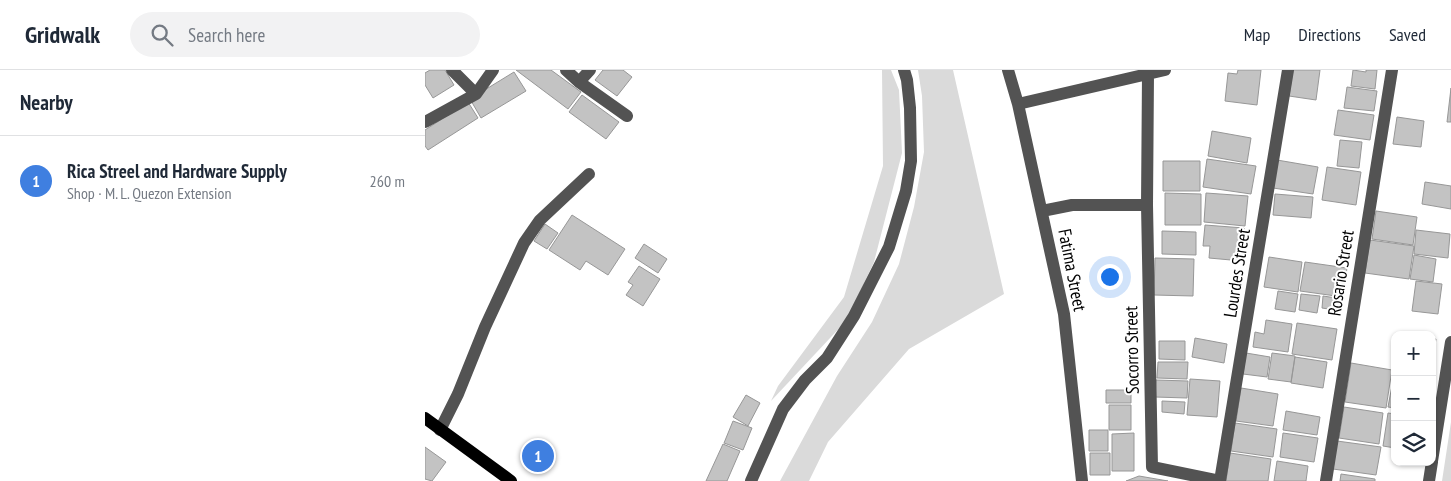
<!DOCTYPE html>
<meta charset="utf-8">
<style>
:root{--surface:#fff;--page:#f2f2f3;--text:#1f2937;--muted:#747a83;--line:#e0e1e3;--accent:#0b8043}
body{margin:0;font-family:"PT Sans Narrow",sans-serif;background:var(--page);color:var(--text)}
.controls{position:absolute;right:15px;bottom:15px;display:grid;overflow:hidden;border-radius:10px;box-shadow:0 1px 4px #0004}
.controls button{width:45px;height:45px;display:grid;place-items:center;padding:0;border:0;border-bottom:1px solid var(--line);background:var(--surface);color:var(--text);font:25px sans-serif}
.you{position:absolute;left:684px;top:206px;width:18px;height:18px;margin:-12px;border:4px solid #fff;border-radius:50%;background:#1a73e8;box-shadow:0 0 0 8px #1a73e833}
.badge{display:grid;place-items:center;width:32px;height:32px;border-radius:50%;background:var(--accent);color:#fff;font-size:16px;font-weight:700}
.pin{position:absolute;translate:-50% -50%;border:2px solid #fff;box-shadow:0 1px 5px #0006}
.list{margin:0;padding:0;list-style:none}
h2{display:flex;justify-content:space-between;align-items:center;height:65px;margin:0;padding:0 20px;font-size:21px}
h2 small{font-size:16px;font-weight:400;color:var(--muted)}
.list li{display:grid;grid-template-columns:32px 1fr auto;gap:15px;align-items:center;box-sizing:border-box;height:90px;padding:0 20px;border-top:1px solid var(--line)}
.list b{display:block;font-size:19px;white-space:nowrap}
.list p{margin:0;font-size:16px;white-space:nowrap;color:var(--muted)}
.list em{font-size:16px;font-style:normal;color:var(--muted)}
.icon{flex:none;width:28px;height:28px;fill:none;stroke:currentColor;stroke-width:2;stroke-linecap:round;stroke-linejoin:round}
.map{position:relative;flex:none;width:1026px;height:411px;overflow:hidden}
header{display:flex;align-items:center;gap:30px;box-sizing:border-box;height:70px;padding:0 25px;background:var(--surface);border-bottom:1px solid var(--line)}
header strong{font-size:24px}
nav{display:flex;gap:28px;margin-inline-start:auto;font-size:18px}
.search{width:350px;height:45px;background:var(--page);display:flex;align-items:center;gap:12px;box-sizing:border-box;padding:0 18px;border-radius:28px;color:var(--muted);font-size:19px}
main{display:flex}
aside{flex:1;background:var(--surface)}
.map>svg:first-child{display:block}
.green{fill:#dadada}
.building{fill:#c3c3c3;stroke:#979797}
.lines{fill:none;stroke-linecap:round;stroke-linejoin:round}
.minor{stroke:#535353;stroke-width:12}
.major{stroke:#000;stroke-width:12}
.labels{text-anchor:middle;stroke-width:4;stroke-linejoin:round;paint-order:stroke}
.street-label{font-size:18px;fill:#000;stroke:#fff}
</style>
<header>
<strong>Gridwalk</strong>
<div class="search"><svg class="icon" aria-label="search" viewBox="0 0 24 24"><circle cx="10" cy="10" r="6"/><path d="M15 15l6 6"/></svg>Search here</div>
<nav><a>Map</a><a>Directions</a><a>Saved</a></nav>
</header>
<main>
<aside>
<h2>Nearby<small></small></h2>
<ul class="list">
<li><span class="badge" style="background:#3f7fe0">1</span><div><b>Rica Streel and Hardware Supply</b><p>Shop · M. L. Quezon Extension</p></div><em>260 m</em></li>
</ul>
</aside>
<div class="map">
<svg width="1026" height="411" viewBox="0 0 1026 411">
<rect width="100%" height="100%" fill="#fff"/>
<path class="green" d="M 457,0 L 466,0 L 474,20 L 477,83 L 449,192 L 421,251 L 346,331 L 353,316 L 419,227 L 458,96 Z
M 493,0 L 528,0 L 579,224 L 484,279 L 403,372 L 384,411 L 355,411 L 412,306 L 447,252 L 474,194 L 489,137 L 499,82 L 497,26 Z
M 1026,352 L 1026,411 L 1017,411 Z"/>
<path class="building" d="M 5,0 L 20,0 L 29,15 L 8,28 L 0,15 L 0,3 Z
M 91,0 L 126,0 L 156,22 L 143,39 Z
M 178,0 L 198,0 L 207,7 L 192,26 L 170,10 Z
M 813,0 L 836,0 L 832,35 L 800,31 L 803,3 L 812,4 Z
M 868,0 L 895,0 L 891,30 L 864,26 Z
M 928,0 L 941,2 L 941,0 L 952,0 L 950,19 L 926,16 Z
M 89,2 L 101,21 L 56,48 L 45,29 Z
M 922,17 L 952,21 L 949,41 L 919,38 Z
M 1026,18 L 1026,52 L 1022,52 Z
M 157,25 L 194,52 L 181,69 L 144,42 Z
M 43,32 L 53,48 L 3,80 L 0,76 L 0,60 Z
M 913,40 L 949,45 L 945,70 L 909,65 Z
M 972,47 L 999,51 L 996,77 L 968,74 Z
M 787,61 L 826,68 L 822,93 L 783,86 Z
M 915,70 L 937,72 L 934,98 L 912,96 Z
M 782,89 L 831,96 L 826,124 L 778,117 Z
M 852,90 L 893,97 L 888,124 L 848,118 Z
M 738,91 L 775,91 L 775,121 L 738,121 Z
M 902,97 L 936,102 L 931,135 L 897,130 Z
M 1000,112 L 1026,116 L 1026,139 L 997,134 Z
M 740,123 L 776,124 L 776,155 L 740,155 Z
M 781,123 L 823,126 L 820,156 L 779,152 Z
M 850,124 L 888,127 L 886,148 L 848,145 Z
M 951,141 L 992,147 L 988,175 L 947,169 Z
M 147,145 L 200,179 L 183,205 L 161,191 L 155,200 L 124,180 Z
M 120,154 L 133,163 L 122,179 L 109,171 Z
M 780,155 L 819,158 L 817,191 L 784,188 L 785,176 L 778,176 Z
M 991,160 L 1025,164 L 1023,188 L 989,184 Z
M 737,161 L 771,162 L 771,185 L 737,184 Z
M 945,170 L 989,176 L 984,209 L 940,203 Z
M 219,174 L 242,189 L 233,203 L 210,188 Z
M 989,185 L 1011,189 L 1008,212 L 985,209 Z
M 844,187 L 877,192 L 873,222 L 839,217 Z
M 730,188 L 769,189 L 768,226 L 729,225 Z
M 880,192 L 922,198 L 918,227 L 875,221 Z
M 214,196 L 235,209 L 218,236 L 201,225 L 208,215 L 203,212 Z
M 991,211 L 1017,214 L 1013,244 L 987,241 Z
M 853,221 L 873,224 L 870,242 L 850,239 Z
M 876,224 L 895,226 L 892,243 L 874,240 Z
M 898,226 L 918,229 L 916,241 L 897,238 Z
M 841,250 L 867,254 L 863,282 L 828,277 L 830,262 L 839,264 Z
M 872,253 L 912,259 L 907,290 L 867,284 Z
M 770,268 L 802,274 L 799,293 L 767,287 Z
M 1007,269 L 1011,269 L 1009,281 L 1007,280 Z
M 734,271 L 760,271 L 760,290 L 734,289 Z
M 821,283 L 845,287 L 842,307 L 818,304 Z
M 847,283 L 870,286 L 866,312 L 843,309 Z
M 870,287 L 902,292 L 898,318 L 866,313 Z
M 733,292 L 763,292 L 762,309 L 732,308 Z
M 926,293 L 967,300 L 961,338 L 920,332 Z
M 969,305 L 970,305 L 970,338 L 963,337 Z
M 765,309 L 795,311 L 792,347 L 762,345 Z
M 731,310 L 763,311 L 762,328 L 730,327 Z
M 816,318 L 853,324 L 848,356 L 811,351 Z
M 681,320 L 706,320 L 706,333 L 681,333 Z
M 321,325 L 335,333 L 323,356 L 308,347 Z
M 737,331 L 760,332 L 759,344 L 737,342 Z
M 684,335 L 706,335 L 706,360 L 684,360 Z
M 919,337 L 958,343 L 954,374 L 914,368 Z
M 861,341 L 895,347 L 892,365 L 858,360 Z
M 963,343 L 970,344 L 970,378 L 958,376 Z
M 308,351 L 327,358 L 318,380 L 299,373 Z
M 810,353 L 852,359 L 848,387 L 806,381 Z
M 664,360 L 683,360 L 683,381 L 664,381 Z
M 709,363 L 709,401 L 687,401 L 687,364 Z
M 858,363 L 893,368 L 889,392 L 855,387 Z
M 912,371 L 956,377 L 951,405 L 908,399 Z
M 298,374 L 315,381 L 302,411 L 281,411 Z
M 0,377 L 21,392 L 7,411 L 0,409 Z
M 665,383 L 685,383 L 685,405 L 665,405 Z
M 805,383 L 846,389 L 843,411 L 801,411 Z
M 852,391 L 883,396 L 881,411 L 849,411 Z
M 916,404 L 950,409 L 950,411 L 915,411 Z
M 714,406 L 743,411 L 701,411 Z"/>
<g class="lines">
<path class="minor" d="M 27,0 L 51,24
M 141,0 L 154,12 L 202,46
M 583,0 L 593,34 L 639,244 L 657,411
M 723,4 L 722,135 L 727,397 L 795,411
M 154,12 L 165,0
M 593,34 L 740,0
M 0,52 L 51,24 L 68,0
M 617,141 L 647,135 L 722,135
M 15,360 L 33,324 L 60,257 L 99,173 L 115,150 L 164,104
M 1007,391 L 1026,272
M 326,411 L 358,339 L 380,310 L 402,288 L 429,246 L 464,177 L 481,121 L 486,91 L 485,38 L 482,10 L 479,0
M 795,411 L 863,0
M 901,411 L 967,0
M 1004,411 L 1007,392"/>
<path class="major" d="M 0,348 L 86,411"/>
</g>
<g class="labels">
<g class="street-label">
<text transform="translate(647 200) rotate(79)" y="6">Fatima Street</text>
<text transform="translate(812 203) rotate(-81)" y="6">Lourdes Street</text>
<text transform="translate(916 203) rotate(-81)" y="6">Rosario Street</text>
<text transform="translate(707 280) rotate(-91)" y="6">Socorro Street</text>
</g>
</g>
</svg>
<div class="controls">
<button>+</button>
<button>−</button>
<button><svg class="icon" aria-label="layers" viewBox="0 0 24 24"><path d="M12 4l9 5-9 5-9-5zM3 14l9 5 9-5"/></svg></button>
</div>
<div class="you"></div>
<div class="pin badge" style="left:113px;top:386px;background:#3f7fe0">1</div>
</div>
</main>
